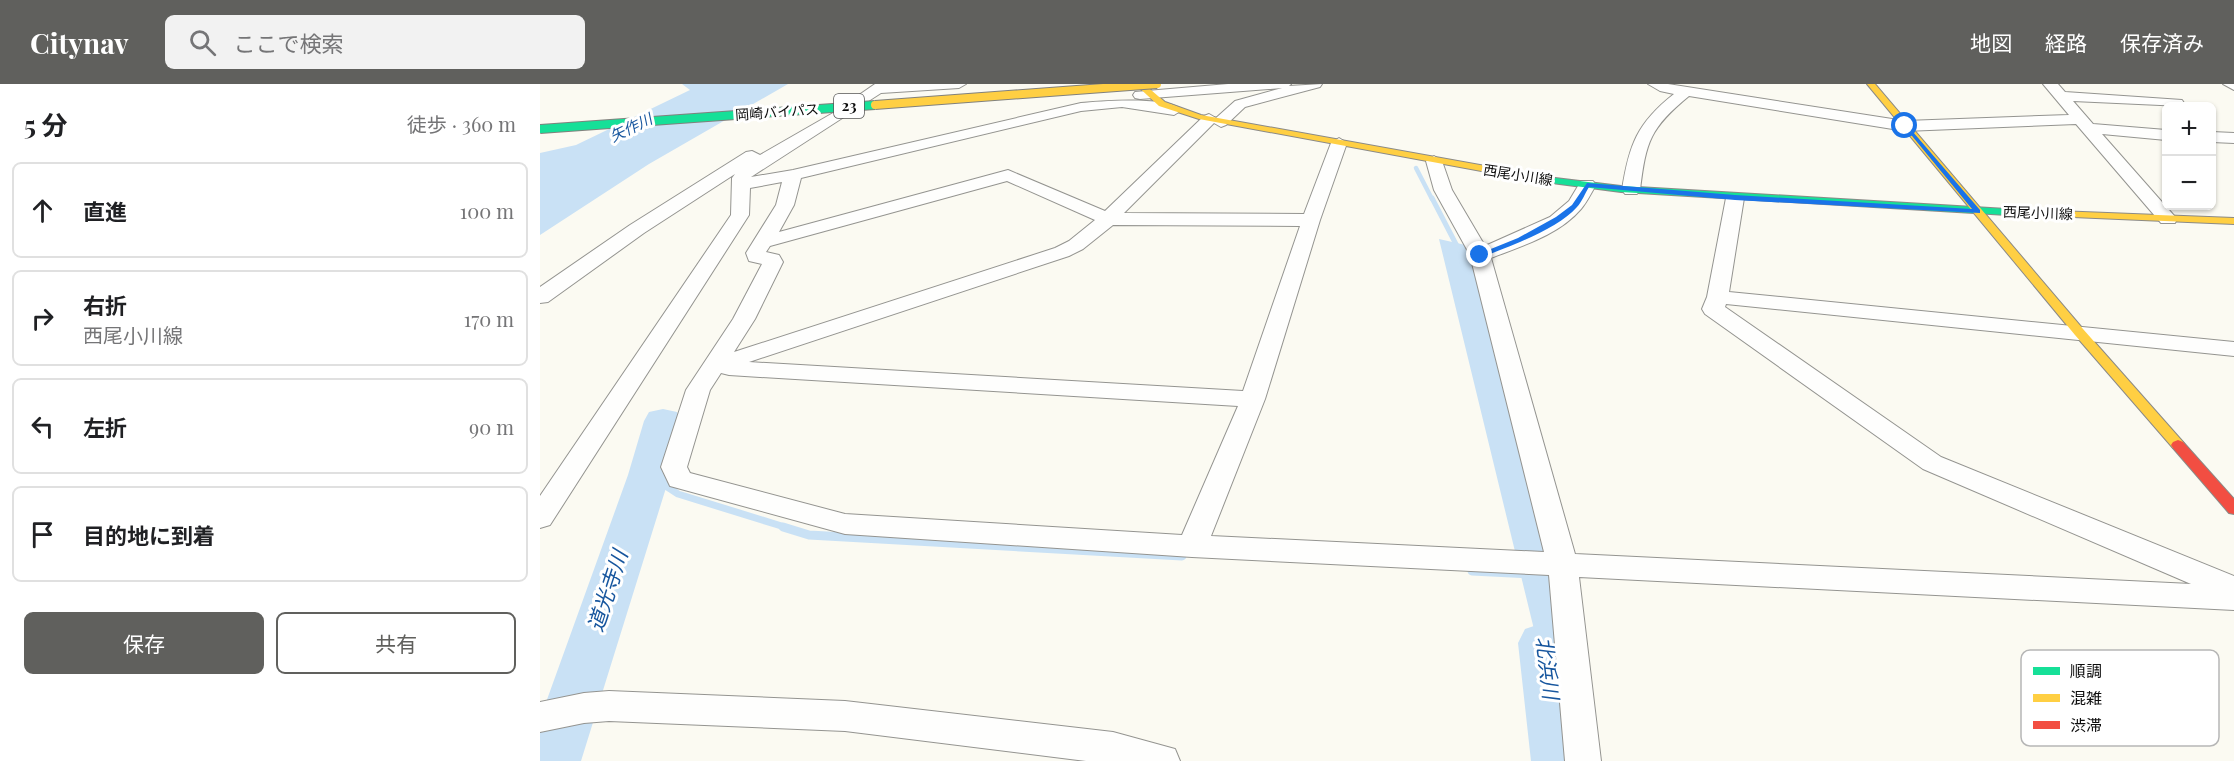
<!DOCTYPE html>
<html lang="ja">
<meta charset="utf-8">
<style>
:root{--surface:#fff;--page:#f2f2f2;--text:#202124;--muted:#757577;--line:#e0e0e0;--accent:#60605d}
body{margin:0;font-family:"Playfair Display","Noto Sans JP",serif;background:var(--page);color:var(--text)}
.controls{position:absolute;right:18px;top:18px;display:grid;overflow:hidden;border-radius:9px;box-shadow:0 2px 4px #0004}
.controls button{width:54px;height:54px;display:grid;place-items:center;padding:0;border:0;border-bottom:2px solid var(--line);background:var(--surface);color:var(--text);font:30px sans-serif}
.stop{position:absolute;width:18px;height:18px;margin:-14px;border:4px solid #1a73e8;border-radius:50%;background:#fff}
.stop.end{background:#1a73e8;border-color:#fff;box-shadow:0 2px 6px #0008}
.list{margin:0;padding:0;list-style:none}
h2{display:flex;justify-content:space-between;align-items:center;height:78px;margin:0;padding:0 24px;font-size:26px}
h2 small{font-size:20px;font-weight:400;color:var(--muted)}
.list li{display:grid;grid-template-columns:39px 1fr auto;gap:18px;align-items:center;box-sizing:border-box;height:96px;margin:0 12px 12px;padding:0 12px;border:2px solid var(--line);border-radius:9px}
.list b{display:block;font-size:22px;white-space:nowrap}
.list p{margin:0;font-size:20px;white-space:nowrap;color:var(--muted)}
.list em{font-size:20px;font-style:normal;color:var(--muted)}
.actions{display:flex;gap:12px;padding:18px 24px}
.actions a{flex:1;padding:14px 0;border:2px solid var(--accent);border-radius:9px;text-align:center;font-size:21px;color:var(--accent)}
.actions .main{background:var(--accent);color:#fff}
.icon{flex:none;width:33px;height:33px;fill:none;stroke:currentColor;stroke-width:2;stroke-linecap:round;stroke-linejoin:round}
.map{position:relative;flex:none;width:1694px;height:677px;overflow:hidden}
header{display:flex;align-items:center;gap:36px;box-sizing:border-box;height:84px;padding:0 30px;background:var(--accent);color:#fff}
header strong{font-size:28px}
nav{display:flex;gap:33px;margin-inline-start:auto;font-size:21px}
.search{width:420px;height:54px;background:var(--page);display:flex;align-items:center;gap:15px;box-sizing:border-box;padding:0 21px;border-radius:9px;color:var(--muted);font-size:22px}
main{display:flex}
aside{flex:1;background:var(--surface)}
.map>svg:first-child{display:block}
.water{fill:#c9e1f5}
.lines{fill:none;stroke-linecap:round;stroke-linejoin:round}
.stream-far3{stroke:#c9e1f5;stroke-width:4.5}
.stream-far2{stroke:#c9e1f5;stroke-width:5}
.stream-far1{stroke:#c9e1f5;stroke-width:7}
.stream{stroke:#c9e1f5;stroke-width:9}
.river{fill:#c9e1f5;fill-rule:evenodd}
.street-casing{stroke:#949490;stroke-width:2}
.fast-casing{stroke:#8b8a87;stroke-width:2}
.slow-casing{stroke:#8b8a87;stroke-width:2}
.jam-casing{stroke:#8b8a87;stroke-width:2}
.street{fill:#fefefd;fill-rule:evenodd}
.fast{fill:#16e098;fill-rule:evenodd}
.slow{fill:#ffcf43;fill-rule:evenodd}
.jam{fill:#f24e42;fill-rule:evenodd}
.fast-bridge-casing{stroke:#81817d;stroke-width:10;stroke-linecap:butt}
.slow-bridge-casing{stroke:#81817d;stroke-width:10;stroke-linecap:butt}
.fast-bridge{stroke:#16e098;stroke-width:8}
.slow-bridge{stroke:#ffcf43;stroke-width:8}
.route{fill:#1a73e8}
.labels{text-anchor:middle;stroke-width:6;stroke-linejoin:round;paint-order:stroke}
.far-street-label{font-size:14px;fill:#0d0d0d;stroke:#fff}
.shield{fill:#fff;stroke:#565656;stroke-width:1.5}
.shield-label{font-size:15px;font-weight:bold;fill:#0d0d0d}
.far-water-label{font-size:15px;font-style:italic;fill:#17569e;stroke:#fff}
.near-water-label{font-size:21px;font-style:italic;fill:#17569e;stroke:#fff}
.key{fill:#fff;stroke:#b6b6b6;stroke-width:1.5}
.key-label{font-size:16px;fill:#0d0d0d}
</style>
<header>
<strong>Citynav</strong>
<div class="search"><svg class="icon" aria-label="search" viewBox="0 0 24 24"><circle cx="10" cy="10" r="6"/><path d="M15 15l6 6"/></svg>ここで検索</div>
<nav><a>地図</a><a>経路</a><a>保存済み</a></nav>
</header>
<main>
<aside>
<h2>5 分<small>徒歩 · 360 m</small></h2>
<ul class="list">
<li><svg class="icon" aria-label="ahead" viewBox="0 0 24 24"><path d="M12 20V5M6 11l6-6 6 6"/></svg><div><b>直進</b></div><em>100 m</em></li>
<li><svg class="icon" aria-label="right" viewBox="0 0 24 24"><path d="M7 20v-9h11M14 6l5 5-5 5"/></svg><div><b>右折</b><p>西尾小川線</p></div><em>170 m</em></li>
<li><svg class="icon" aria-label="left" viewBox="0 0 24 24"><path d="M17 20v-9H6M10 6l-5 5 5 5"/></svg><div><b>左折</b></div><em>90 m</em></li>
<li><svg class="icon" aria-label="arrive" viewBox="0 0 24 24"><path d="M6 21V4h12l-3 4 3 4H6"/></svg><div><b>目的地に到着</b></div></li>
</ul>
<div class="actions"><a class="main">保存</a><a>共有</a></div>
</aside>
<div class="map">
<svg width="1694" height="677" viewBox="0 0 1694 677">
<rect width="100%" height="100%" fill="#fbfaf2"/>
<path class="water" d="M 142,0 L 248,0 L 109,80 L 0,151 L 0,69 L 36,61 L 150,6 Z
M 899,155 L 930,162 L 1013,508 L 1026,677 Z"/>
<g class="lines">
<path class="stream-far3" d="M 876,84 L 892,115"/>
<path class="stream-far2" d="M 892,114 L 919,166"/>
<path class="stream-far1" d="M 109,391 L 138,410 L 248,444"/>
<path class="stream" d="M 243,443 L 269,451 L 642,472
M 932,487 L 990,490"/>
<path class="river" d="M 123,325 L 137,328 L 142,337 L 130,391 L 41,677 L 0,677 L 0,635 L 88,391 L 104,337 L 109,328 Z
M 1003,539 L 1021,545 L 1028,559 L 1047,677 L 991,677 L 978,559 L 985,545 Z"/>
<defs>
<path id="street" d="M 335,0 L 426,0 L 419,4 L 341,9 L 211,93 L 253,86 L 541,19 C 561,17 628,12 642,26 L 634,31 L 582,23 L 541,27 L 261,94 L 254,121 L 239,148 L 468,86 L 565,127 L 664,32 L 669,30 L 676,34 L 695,17 L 742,4 L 600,15 L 595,14 L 593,11 L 595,8 L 688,0 L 751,0 L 749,2 L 782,0 L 780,3 L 705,23 L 686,41 L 681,43 L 674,39 L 584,129 L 764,130 L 791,59 L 799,54 L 807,59 L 780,136 L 725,315 L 671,452 L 1004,468 L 930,171 L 894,106 L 886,77 L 894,72 L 902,77 L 912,106 L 945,162 L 1010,133 L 1029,117 L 1041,97 L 1053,97 L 1056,101 C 1051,109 1047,118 1041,125 C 1019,151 981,162 951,174 L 1035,470 L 1651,500 L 1383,385 L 1165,230 L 1162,225 L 1167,213 L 1186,114 L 1189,110 L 1201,110 L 1204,114 L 1189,208 L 1694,258 L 1694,272 L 1186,220 L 1185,223 L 1401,373 L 1694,492 L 1694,526 L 1039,493 L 1061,677 L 1025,677 L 1009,491 L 652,473 L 305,450 L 130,402 L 121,383 L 146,306 L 193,235 L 222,180 L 209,177 L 206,169 L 236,121 L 242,98 L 210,104 L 209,131 L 10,441 L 0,444 L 0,412 L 191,131 L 192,94 L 195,90 L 104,149 L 8,218 L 0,219 L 0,203 L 90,141 L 206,68 L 212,67 L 220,71 L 293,29 ZM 467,97 L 555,136 L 529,157 L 515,164 L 194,268 L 215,235 L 243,178 L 239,171 L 226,168 L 230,162 ZM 573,141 L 760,142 L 703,307 L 209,278 L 529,172 L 543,165 ZM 181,289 L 189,291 L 698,322 L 642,451 L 305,430 L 150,389 L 147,383 L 170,306 Z
M 1108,0 L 1128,0 L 1365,37 L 1529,31 L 1503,0 L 1518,0 L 1525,8 L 1642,16 L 1644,19 L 1642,22 L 1533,17 L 1553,40 L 1626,46 L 1626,56 L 1562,50 L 1637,135 L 1635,139 L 1621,139 L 1536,40 L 1365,47 L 1149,12 C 1110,44 1106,57 1100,106 L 1097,110 L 1085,110 L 1082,106 C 1089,61 1097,39 1134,10 L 1120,7 Z
M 1683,0 L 1694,0 L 1694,6 Z
M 1672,48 L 1694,49 L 1694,59 L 1672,58 Z
M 69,607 L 305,617 L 573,648 L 635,665 L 640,677 L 546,677 L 305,647 L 69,637 L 44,639 L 0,648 L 0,618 L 44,609 Z"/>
<path id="fast" d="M 1007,93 L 1081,102 L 1467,125 L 1472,128 L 1467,131 L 1081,108 L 1004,98 L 1002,96 Z"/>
<path id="slow" d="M 595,0 L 604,0 L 625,18 L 661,31 L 1007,93 L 1012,96 L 1007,99 L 659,35 L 619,22 Z
M 1327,0 L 1335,0 L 1543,245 L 1643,358 L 1645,361 L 1643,364 L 1633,364 L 1535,251 Z
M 1467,125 L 1694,134 L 1694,140 L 1464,130 L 1464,126 Z"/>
<path id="jam" d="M 1638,356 L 1643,358 L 1694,415 L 1694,430 L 1689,429 L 1633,364 L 1631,361 L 1633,358 Z"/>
</defs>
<use href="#street" class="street-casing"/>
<use href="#fast" class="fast-casing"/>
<use href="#slow" class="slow-casing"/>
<use href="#jam" class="jam-casing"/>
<use href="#street" class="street"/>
<use href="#fast" class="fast"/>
<use href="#slow" class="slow"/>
<use href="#jam" class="jam"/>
<defs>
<path id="fast-bridge" d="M 0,45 L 335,21"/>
<path id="slow-bridge" d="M 335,21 L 617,0"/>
</defs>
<use href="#fast-bridge" class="fast-bridge-casing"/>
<use href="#slow-bridge" class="slow-bridge-casing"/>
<use href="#fast-bridge" class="fast-bridge"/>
<use href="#slow-bridge" class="slow-bridge"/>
</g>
<path class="route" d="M 1363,41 L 1367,41 L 1440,126 L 1440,129 L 1195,116 L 1049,103 C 1045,109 1042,118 1037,123 C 1018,145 970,162 943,173 L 936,171 L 978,154 L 1016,133 L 1032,121 L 1047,99 L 1195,111 L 1432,125 Z"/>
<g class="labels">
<g class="far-street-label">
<text transform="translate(237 28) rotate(-4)" y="5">岡崎バイパス</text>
<text transform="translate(978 91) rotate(9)" y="5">西尾小川線</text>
<text transform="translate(1498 129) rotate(2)" y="5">西尾小川線</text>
</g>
<rect class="shield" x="294" y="10" width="30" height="24" rx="4.5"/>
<g class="shield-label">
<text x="309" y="27">23</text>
</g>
<g class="far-water-label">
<text transform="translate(91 44) rotate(-26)" y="5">矢作川</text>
</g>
<g class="near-water-label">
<text transform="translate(68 507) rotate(-72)" y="7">道光寺川</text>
<text transform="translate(1007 584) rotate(83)" y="7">北浜川</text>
</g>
</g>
<rect x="1481" y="566" width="198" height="96" rx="9" class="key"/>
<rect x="1493" y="583" width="27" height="8" fill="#16e098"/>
<rect x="1493" y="610" width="27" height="8" fill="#ffcf43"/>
<rect x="1493" y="637" width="27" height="8" fill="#f24e42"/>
<g class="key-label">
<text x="1530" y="593">順調</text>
<text x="1530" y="620">混雑</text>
<text x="1530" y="647">渋滞</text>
</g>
</svg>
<div class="controls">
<button>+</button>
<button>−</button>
</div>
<div class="stop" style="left:1365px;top:42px"></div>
<div class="stop end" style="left:940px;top:171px"></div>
</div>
</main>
